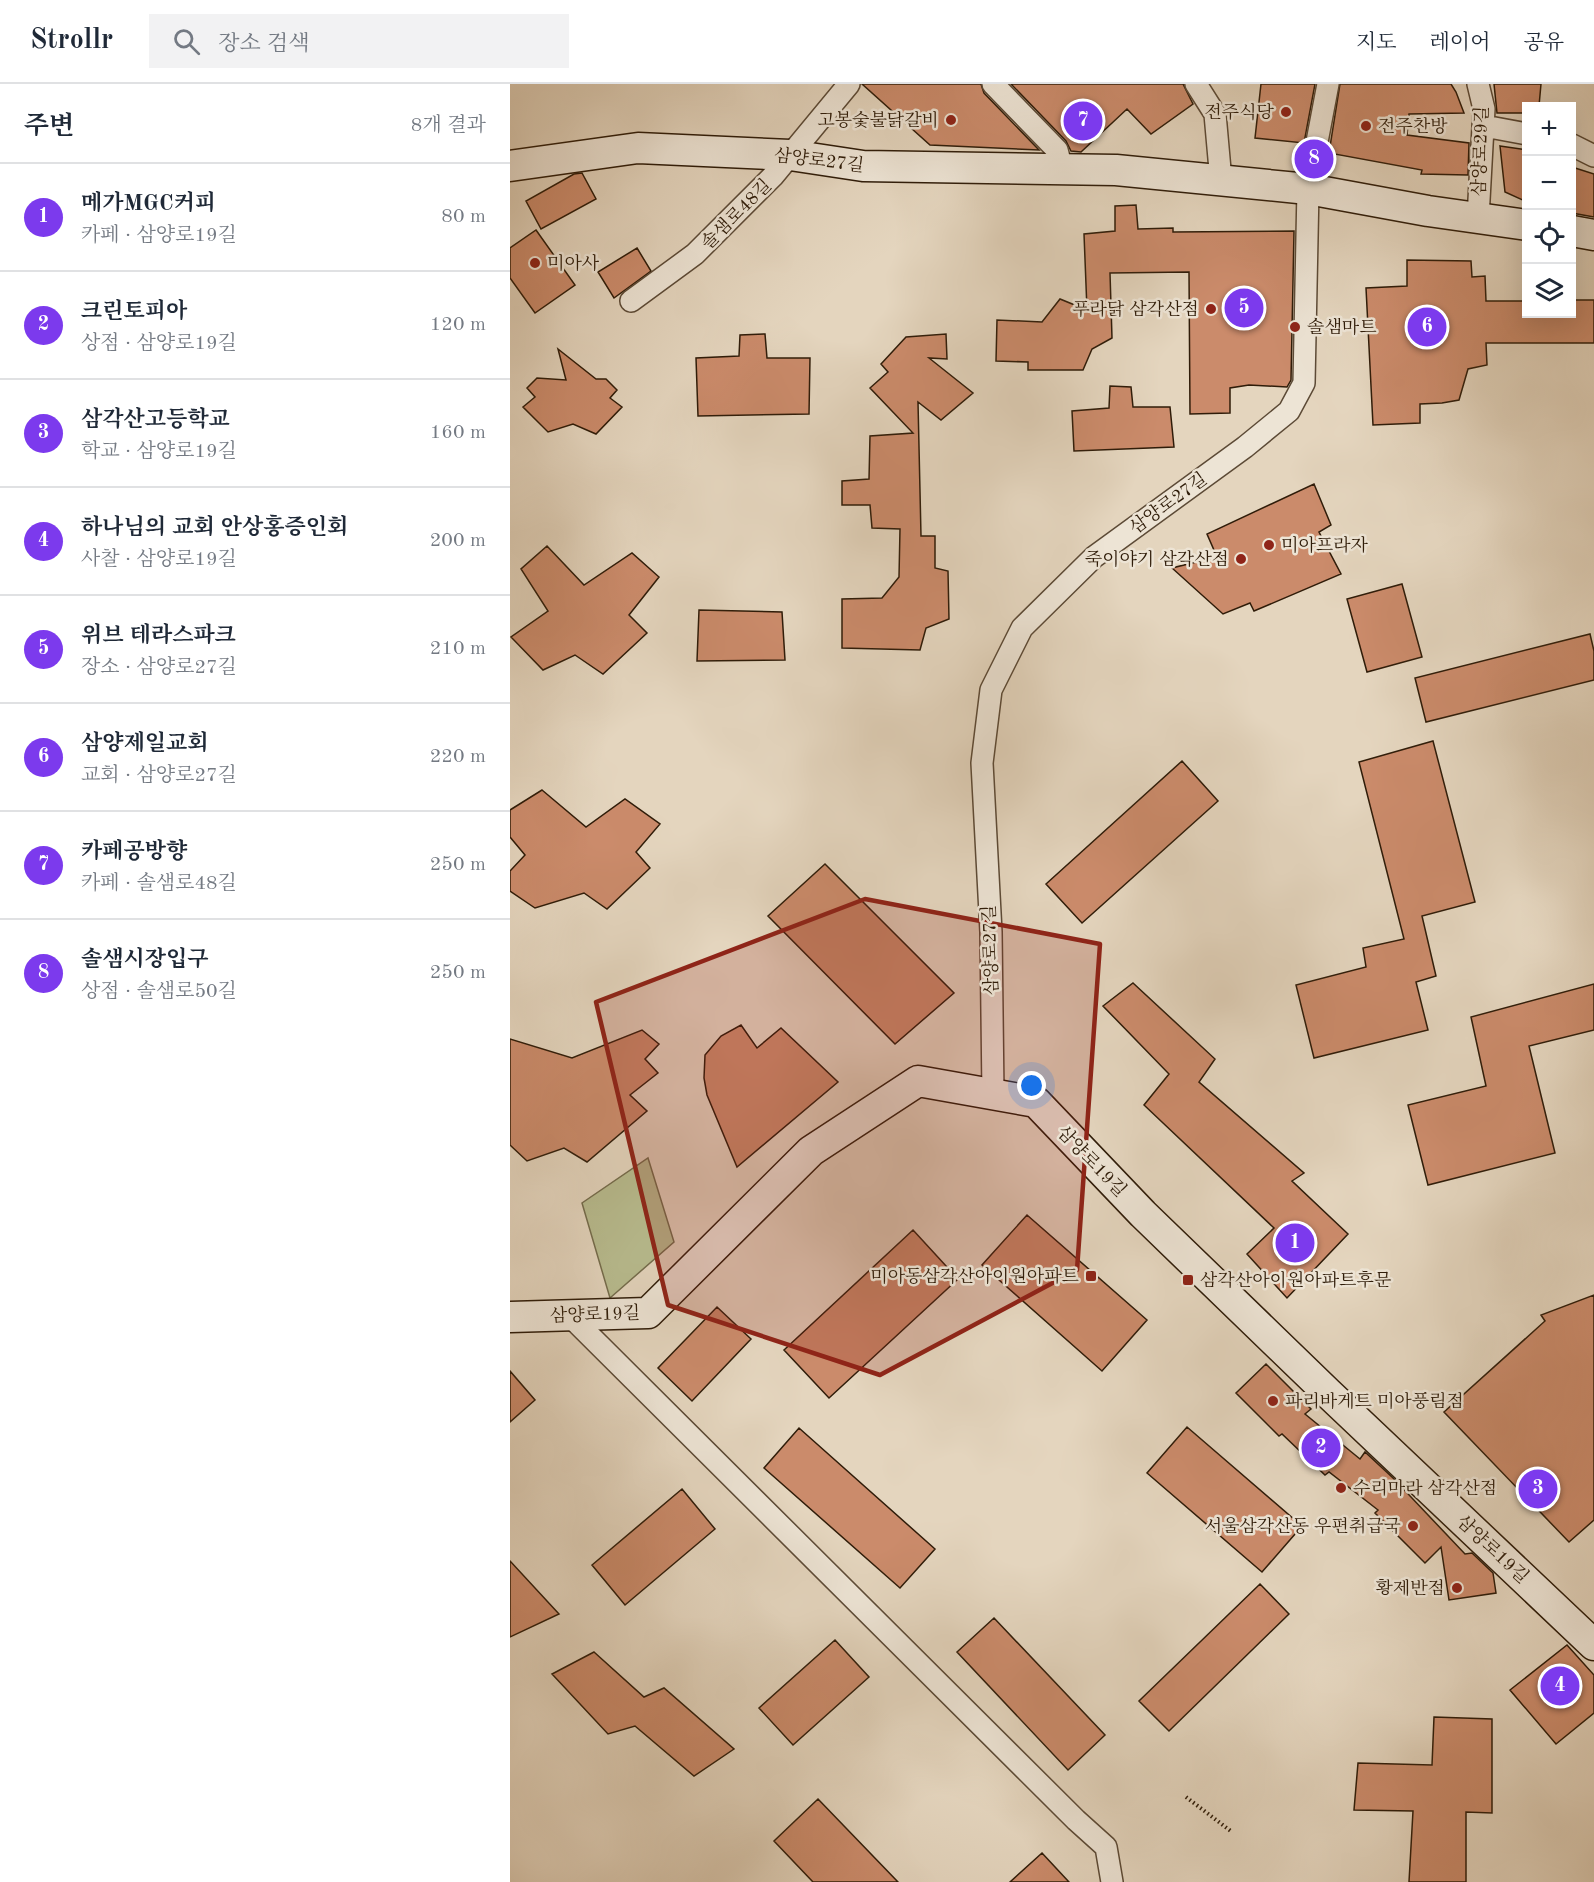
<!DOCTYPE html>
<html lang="ko">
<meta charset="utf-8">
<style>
:root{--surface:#fff;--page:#f2f2f3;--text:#1f2937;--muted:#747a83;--line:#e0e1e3;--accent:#7c3aed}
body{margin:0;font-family:"Old Standard TT","Noto Serif KR",serif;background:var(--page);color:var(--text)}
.controls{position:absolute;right:18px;top:18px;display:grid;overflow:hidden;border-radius:0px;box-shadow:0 6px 24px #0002}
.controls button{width:54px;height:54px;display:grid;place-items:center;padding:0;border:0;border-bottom:2px solid var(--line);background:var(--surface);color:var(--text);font:30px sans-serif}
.you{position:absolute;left:522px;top:1002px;width:21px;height:21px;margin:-15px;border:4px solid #fff;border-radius:50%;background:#1a73e8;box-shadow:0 0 0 9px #1a73e833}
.badge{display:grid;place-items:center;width:39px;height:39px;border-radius:50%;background:var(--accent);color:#fff;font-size:20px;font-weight:700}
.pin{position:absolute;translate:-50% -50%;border:3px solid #fff;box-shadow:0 2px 6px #0006}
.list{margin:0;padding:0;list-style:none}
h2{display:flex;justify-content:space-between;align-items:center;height:78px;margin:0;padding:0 24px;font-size:26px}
h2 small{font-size:20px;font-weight:400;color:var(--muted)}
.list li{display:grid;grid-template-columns:39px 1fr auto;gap:18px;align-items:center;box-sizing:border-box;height:108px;padding:0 24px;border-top:2px solid var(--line)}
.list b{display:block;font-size:22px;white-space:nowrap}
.list p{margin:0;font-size:20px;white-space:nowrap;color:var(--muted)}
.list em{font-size:20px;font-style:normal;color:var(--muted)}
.icon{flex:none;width:33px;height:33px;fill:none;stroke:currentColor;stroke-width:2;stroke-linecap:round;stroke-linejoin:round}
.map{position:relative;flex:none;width:1084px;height:1798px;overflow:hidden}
header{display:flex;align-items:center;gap:36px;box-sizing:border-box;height:84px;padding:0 30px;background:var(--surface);border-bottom:2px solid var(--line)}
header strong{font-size:28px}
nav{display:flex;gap:33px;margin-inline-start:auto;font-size:21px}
.search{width:420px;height:54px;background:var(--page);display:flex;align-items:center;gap:15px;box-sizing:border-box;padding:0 21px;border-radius:0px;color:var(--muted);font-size:22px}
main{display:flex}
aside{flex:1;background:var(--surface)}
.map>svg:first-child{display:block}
.green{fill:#b8bc8f;stroke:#746c4c;stroke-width:1.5}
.building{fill:#cb8b6b;stroke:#2f1c09;stroke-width:1.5}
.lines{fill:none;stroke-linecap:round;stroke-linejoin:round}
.street-casing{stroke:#5c4a36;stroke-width:24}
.secondary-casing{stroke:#2f1c09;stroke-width:33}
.path{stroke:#2f1c09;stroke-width:4;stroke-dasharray:1.5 3;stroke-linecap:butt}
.street{stroke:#ede4d5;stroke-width:21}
.secondary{stroke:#ede4d5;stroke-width:30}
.marked{fill:#8f2418;fill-opacity:0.2;stroke:#8f2418;stroke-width:4.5;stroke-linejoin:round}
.poi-dot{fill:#8f2418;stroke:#ede4d5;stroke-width:2}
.labels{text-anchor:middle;stroke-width:5;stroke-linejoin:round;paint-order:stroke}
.poi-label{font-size:18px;fill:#2f1c09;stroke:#ede4d5;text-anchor:end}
.street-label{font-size:18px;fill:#2f1c09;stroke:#ede4d5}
</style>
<header>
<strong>Strollr</strong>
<div class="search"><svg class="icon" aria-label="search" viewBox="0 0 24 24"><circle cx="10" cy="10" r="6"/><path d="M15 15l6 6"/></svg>장소 검색</div>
<nav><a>지도</a><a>레이어</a><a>공유</a></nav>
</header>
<main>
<aside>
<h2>주변<small>8개 결과</small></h2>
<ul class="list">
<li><span class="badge">1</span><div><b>메가MGC커피</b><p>카페 · 삼양로19길</p></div><em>80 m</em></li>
<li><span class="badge">2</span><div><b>크린토피아</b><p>상점 · 삼양로19길</p></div><em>120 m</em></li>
<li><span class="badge">3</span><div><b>삼각산고등학교</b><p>학교 · 삼양로19길</p></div><em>160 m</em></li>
<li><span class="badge">4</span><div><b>하나님의 교회 안상홍증인회</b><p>사찰 · 삼양로19길</p></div><em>200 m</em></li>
<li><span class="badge">5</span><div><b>위브 테라스파크</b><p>장소 · 삼양로27길</p></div><em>210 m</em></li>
<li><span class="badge">6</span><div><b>삼양제일교회</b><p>교회 · 삼양로27길</p></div><em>220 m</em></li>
<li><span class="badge">7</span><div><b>카페공방향</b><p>카페 · 솔샘로48길</p></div><em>250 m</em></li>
<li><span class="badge">8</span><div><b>솔샘시장입구</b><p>상점 · 솔샘로50길</p></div><em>250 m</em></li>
</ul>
</aside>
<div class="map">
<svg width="1084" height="1798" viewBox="0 0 1084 1798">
<rect width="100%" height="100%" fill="#e4d5be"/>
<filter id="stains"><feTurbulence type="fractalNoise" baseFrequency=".00333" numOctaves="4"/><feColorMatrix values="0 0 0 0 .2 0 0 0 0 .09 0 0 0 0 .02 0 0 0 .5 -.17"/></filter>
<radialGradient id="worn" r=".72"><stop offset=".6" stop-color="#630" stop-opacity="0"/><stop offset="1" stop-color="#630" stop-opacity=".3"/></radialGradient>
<path class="green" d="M 138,1074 L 164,1158 L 100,1214 L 72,1119 Z"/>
<path class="building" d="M 352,0 L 471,0 L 474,9 L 529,66 L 420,61 Z
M 501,0 L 673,0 L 683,20 L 641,50 L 617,25 L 571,68 L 561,67 L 556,57 Z
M 751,0 L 805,0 L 794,59 L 745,54 Z
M 830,0 L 941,0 L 946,8 L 954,29 L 899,30 L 897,51 L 959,59 L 958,91 L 911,90 L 912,86 L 819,69 Z
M 984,0 L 1031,0 L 1029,22 L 1017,22 L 1017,29 L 987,29 Z
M 990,62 L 1017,66 L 1017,118 L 995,108 Z
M 1062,83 L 1084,90 L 1084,133 L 1062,129 Z
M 72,89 L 86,115 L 31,145 L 16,117 L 64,90 Z
M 626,121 L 628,145 L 663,144 L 663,148 L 784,147 L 781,296 L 777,303 L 739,301 L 720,304 L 720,329 L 680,330 L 679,188 L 600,189 L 602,254 L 582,265 L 573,286 L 518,286 L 518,278 L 486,277 L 487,236 L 532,238 L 550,215 L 577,226 L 574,150 L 605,147 L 605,122 Z
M 26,146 L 65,201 L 25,229 L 0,194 L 0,164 Z
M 127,164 L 141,187 L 104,214 L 88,188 Z
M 897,176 L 961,177 L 962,193 L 975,192 L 976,217 L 1017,217 L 1017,230 L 1062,230 L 1062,216 L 1084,216 L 1084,259 L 976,259 L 977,281 L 958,285 L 949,316 L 932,319 L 910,320 L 910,339 L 863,341 L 856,204 L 897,202 Z
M 255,250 L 257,274 L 300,274 L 299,330 L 188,332 L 186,274 L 229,272 L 230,251 Z
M 436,250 L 437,275 L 419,274 L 463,309 L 431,336 L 408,318 L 411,452 L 425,452 L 425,484 L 438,487 L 439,535 L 416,544 L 410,566 L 332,564 L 332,515 L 372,514 L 389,493 L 390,445 L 362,444 L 360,421 L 332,421 L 332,397 L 359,395 L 360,352 L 403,349 L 360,304 L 378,288 L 371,280 L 396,253 Z
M 48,265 L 86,295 L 96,295 L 107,306 L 100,314 L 112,323 L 86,350 L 63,340 L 38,348 L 13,323 L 25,313 L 17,304 L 27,294 L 56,296 Z
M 600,302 L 621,303 L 623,323 L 660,323 L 664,363 L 564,367 L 562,327 L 599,324 Z
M 804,400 L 821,441 L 809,448 L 831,490 L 744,527 L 740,519 L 713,530 L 662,484 L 707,473 L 697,450 Z
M 37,462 L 74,501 L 122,469 L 149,493 L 119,531 L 137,549 L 93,590 L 65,571 L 33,586 L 1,553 L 38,527 L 11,485 Z
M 892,500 L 912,573 L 857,588 L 837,515 Z
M 189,526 L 272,528 L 275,576 L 187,577 Z
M 1080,550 L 1084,567 L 1084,596 L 916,638 L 905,594 Z
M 923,657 L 965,818 L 912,832 L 926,892 L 906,898 L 918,946 L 804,974 L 786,901 L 856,883 L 853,864 L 894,855 L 849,678 Z
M 672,677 L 708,717 L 572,839 L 536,800 Z
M 32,706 L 76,743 L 115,715 L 150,740 L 126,768 L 140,784 L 97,825 L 74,809 L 25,824 L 0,807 L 0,787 L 15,771 L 0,753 L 0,726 Z
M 315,780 L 444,909 L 385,960 L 258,832 Z
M 623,899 L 705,975 L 689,998 L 794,1089 L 782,1097 L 838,1150 L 777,1214 L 737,1170 L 764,1144 L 634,1021 L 659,990 L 593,922 Z
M 1084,900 L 1084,946 L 1019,962 L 1045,1069 L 918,1101 L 898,1021 L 976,1002 L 961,933 Z
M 231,941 L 247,964 L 271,944 L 328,998 L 227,1083 L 197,1011 L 194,994 L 195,971 L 211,952 Z
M 132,946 L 149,960 L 135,975 L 148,989 L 120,1011 L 137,1027 L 77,1078 L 54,1064 L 17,1077 L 0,1061 L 0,955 L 62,974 Z
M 517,1131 L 637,1236 L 592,1287 L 472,1181 Z
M 403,1146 L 448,1195 L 319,1314 L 274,1266 Z
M 1084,1211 L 1084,1436 L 1059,1458 L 934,1328 L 1035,1237 L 1031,1231 Z
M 207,1223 L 241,1255 L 182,1317 L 148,1284 Z
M 756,1280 L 801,1325 L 795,1330 L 850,1375 L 855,1368 L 883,1394 L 955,1470 L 962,1469 L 983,1489 L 986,1509 L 939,1516 L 931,1463 L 915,1479 L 865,1429 L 868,1426 L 819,1388 L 815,1391 L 772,1350 L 769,1352 L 726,1309 Z
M 0,1287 L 25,1316 L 0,1338 Z
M 677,1343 L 792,1442 L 752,1488 L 637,1389 Z
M 289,1344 L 425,1465 L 390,1504 L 254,1384 Z
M 172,1405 L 205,1445 L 115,1521 L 82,1481 Z
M 0,1477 L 49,1530 L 0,1553 Z
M 750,1500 L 779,1530 L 659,1647 L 629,1617 Z
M 484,1534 L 595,1651 L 558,1686 L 447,1568 Z
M 325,1556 L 359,1593 L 283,1661 L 249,1624 Z
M 1057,1561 L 1084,1591 L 1084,1629 L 1046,1660 L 1000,1606 Z
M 84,1568 L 134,1613 L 154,1604 L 224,1665 L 184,1692 L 125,1642 L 98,1650 L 42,1590 Z
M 924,1633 L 982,1635 L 982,1729 L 956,1728 L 956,1798 L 899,1798 L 903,1727 L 844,1726 L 848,1679 L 922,1681 Z
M 308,1715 L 388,1798 L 303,1798 L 264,1757 Z
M 532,1769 L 559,1798 L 500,1798 Z"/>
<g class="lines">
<defs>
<path id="street" d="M 483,0 L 547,66 L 552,85
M 686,0 L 705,30 L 711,97
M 974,42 L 1017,50
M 1062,61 L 1084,72
M 968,134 L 974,25 L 968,0
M 121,217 L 185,170 L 263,92 L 339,0
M 483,1010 L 481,848 L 472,679 L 481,606 L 512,544 L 584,473 L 735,363 L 779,327 L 794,299 L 798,105 L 818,0
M 59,1231 L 566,1736 L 596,1763 L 602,1798"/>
<path id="secondary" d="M 0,82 L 128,64 L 280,71 L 353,82 L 606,86 L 798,105 L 918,127 L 1017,141
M 1062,147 L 1084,151
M 0,1233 L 138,1229 L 301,1067 L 408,997 L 526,1018 L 633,1130 L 817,1308 L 1084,1561"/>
</defs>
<use href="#street" class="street-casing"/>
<use href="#secondary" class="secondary-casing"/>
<path class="path" d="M 676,1713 L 722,1748"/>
<use href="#street" class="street"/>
<use href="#secondary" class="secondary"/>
</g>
<path class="marked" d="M 355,815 L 590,860 L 567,1186 L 370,1291 L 158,1221 L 86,918 Z"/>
<g class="poi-dot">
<circle cx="776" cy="28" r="6"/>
<circle cx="441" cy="36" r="6"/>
<circle cx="856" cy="42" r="6"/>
<circle cx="25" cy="179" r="6"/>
<circle cx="701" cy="225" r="6"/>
<circle cx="785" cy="243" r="6"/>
<circle cx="759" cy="461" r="6"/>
<circle cx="731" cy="475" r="6"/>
<rect x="575" y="1186" width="12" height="12" rx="3"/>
<rect x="672" y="1190" width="12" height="12" rx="3"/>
<circle cx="763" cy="1317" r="6"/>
<circle cx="831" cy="1404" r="6"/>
<circle cx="903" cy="1442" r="6"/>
<circle cx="947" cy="1504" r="6"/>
</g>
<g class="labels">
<g class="poi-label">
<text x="764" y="34">전주식당</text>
<text x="429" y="42">고봉숯불닭갈비</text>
<text x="868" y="48" text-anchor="start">전주찬방</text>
<text x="37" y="185" text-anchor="start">미아사</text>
<text x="689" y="231">푸라닭 삼각산점</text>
<text x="797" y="249" text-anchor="start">솔샘마트</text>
<text x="771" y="467" text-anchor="start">미아프라자</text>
<text x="719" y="481">죽이야기 삼각산점</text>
<text x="569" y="1198">미아동삼각산아이원아파트</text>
<text x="690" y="1202" text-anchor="start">삼각산아이원아파트후문</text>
<text x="775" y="1323" text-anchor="start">파리바게트 미아풍림점</text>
<text x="843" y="1410" text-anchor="start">수리마라 삼각산점</text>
<text x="891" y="1448">서울삼각산동 우편취급국</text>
<text x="935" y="1510">황제반점</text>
</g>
<g class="street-label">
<text transform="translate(970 67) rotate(-88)" y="6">삼양로29길</text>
<text transform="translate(309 76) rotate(7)" y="6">삼양로27길</text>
<text transform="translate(226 130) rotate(-45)" y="6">솔샘로48길</text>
<text transform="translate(658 419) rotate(-36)" y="6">삼양로27길</text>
<text transform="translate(480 866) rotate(-92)" y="6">삼양로27길</text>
<text transform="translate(582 1077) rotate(46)" y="6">삼양로19길</text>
<text transform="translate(85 1230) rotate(-2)" y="6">삼양로19길</text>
<text transform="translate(983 1465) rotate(43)" y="6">삼양로19길</text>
</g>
</g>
<rect width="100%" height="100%" filter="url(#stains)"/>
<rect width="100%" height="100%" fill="url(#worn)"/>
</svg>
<div class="controls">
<button>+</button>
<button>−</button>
<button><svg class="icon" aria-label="locate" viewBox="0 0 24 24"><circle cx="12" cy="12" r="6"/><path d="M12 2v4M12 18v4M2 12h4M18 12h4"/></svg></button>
<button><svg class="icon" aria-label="layers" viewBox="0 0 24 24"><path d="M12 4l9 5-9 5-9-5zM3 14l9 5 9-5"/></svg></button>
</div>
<div class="you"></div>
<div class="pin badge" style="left:785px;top:1159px">1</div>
<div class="pin badge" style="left:811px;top:1364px">2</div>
<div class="pin badge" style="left:1028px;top:1405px">3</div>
<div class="pin badge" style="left:1050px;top:1602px">4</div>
<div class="pin badge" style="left:734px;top:224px">5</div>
<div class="pin badge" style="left:917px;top:243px">6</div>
<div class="pin badge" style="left:573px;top:37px">7</div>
<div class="pin badge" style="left:804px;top:75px">8</div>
</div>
</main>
